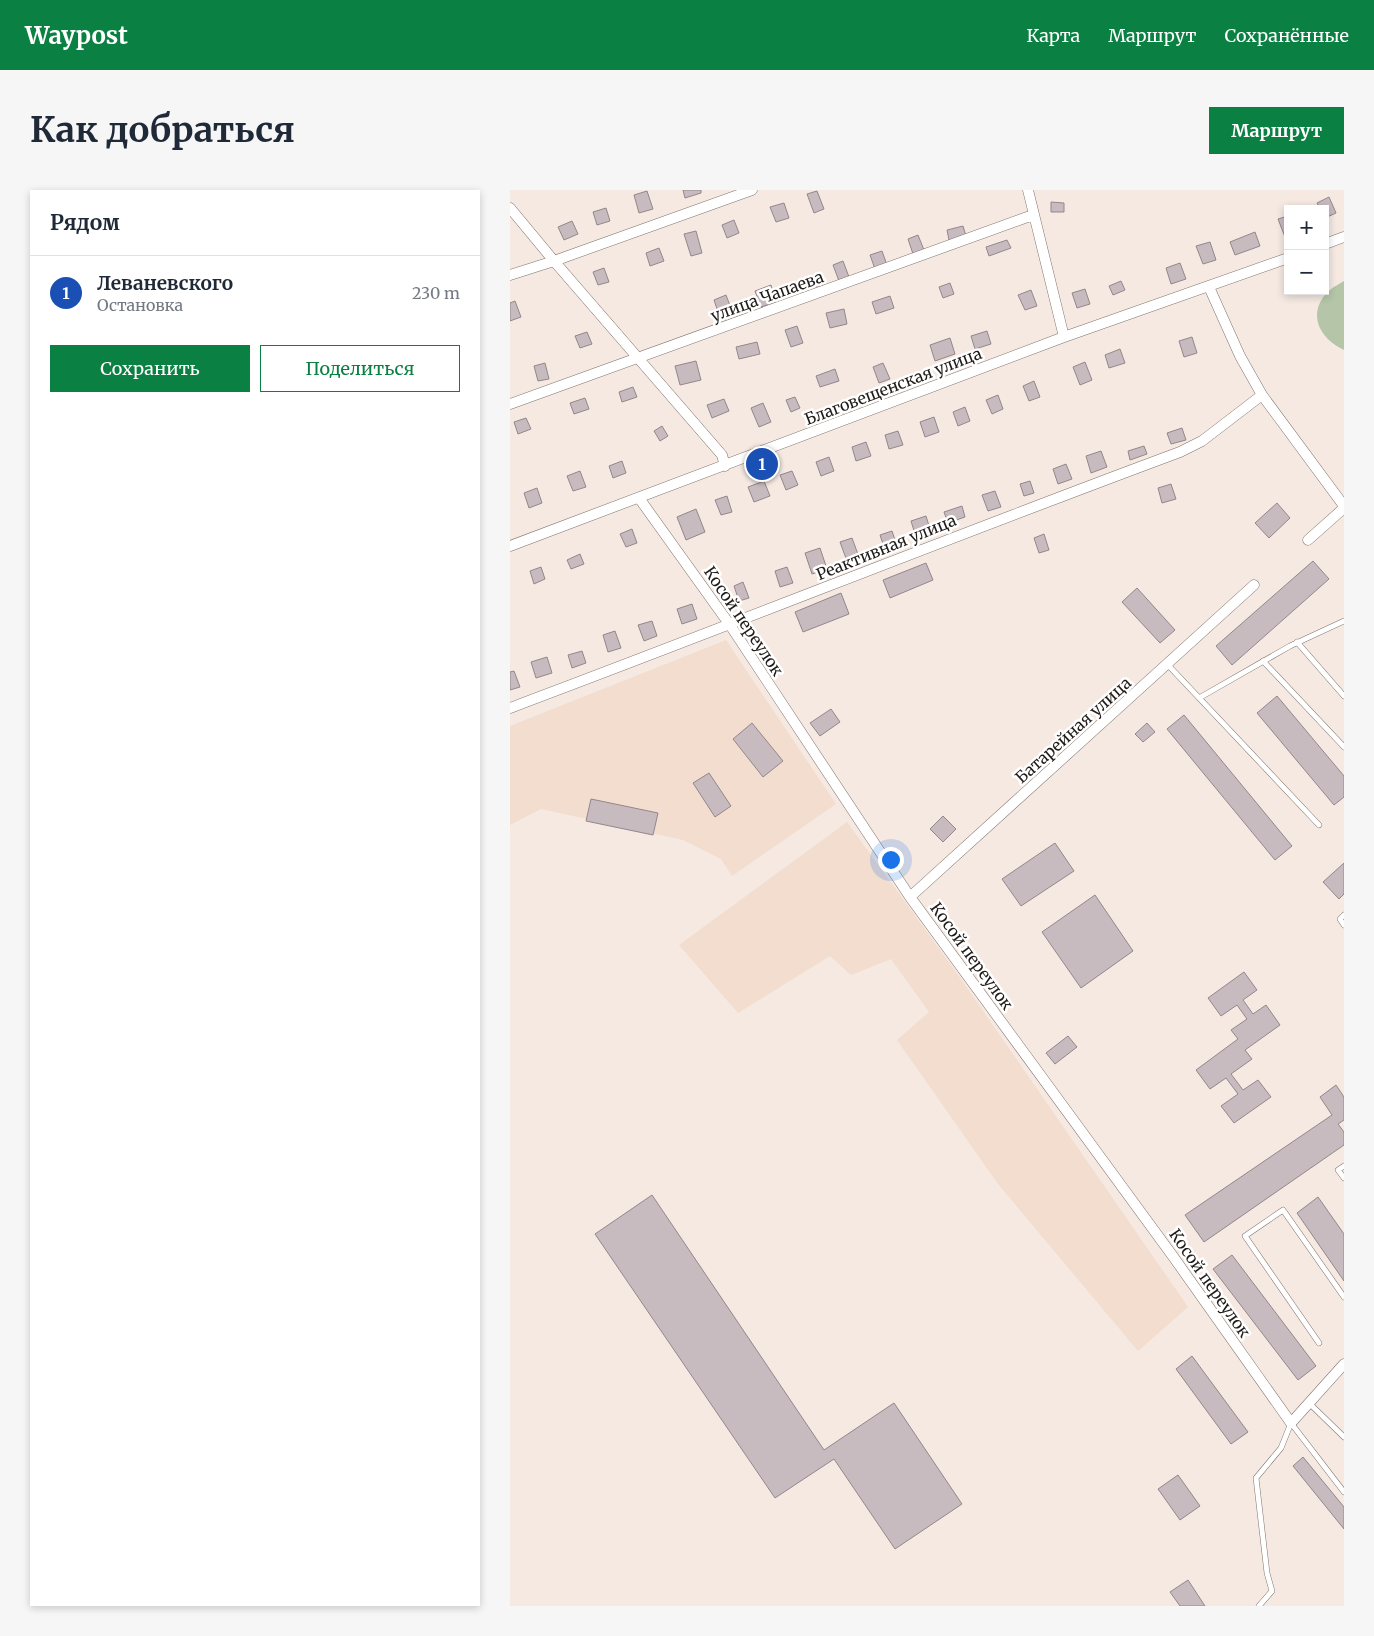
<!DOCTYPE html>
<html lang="ru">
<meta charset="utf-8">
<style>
:root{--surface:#fff;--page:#f6f6f7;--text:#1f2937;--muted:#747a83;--line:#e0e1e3;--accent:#0b8043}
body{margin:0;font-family:Merriweather,serif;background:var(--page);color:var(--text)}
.controls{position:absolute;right:15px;top:15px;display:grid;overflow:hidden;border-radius:0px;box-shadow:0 2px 8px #0003}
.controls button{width:45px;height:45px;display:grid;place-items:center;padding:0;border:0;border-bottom:1px solid var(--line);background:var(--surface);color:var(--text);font:25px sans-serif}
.you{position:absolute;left:380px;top:669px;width:18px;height:18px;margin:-12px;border:4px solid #fff;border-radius:50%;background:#1a73e8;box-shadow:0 0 0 8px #1a73e833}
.badge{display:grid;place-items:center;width:32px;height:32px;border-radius:50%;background:var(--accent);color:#fff;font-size:16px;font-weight:700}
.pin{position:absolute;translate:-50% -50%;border:2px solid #fff;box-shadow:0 1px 5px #0006}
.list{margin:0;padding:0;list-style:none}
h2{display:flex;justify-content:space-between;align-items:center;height:65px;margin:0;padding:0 20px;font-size:21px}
h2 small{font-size:16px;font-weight:400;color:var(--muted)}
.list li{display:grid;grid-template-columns:32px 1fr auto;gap:15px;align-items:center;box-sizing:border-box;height:75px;padding:0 20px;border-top:1px solid var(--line)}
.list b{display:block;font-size:19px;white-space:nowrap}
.list p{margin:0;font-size:16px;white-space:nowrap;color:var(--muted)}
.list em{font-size:16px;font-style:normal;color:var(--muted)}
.actions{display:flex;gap:10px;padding:15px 20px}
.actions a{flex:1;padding:11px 0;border:1px solid var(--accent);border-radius:0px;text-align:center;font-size:18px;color:var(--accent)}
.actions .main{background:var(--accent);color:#fff}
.map{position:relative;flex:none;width:834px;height:1416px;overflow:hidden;border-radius:0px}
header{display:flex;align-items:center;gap:30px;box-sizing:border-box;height:70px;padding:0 25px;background:var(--accent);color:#fff}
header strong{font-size:24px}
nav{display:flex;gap:28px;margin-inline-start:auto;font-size:18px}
.intro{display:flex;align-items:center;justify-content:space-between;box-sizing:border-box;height:120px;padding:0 30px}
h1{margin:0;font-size:35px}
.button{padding:12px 22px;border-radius:0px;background:var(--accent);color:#fff;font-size:18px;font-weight:700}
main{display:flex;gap:30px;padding:0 30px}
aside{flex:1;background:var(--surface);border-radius:0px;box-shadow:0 2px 8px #0003}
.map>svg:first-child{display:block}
.industrial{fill:#f2ddcf}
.green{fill:#b4c6a7}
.building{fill:#c8bbc0;stroke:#93878c}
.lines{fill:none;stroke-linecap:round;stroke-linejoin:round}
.service-casing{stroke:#7f746e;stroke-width:6}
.minor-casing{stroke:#7f746e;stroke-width:11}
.service{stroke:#fff;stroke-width:5}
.minor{stroke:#fff;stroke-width:10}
.labels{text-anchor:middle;stroke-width:5;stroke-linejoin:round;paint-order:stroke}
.street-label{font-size:16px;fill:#1f1b18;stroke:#fff}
</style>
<header>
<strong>Waypost</strong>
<nav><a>Карта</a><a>Маршрут</a><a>Сохранённые</a></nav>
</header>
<div class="intro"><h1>Как добраться</h1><a class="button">Маршрут</a></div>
<main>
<aside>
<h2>Рядом<small></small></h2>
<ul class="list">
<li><span class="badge" style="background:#1a4fb4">1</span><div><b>Леваневского</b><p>Остановка</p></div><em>230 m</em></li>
</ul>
<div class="actions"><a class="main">Сохранить</a><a>Поделиться</a></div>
</aside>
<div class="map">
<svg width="834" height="1416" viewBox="0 0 834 1416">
<rect width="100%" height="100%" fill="#f5e9e2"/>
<path class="industrial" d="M 216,450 L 326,614 L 222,686 L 211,669 L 173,650 L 31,619 L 0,635 L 0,536 Z
M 337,632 L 451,789 L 678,1117 L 628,1161 L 488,994 L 387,850 L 419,822 L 381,769 L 341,785 L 320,766 L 228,823 L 169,755 Z"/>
<path class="green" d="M 834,91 L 834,160 C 808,148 796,121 820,100 C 824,96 830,94 834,91 Z"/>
<path class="building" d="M 173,0 L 191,0 L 191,3 L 175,8 Z
M 137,1 L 143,19 L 129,23 L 124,5 Z
M 307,1 L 314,19 L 304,23 L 297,4 Z
M 819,7 L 826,23 L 815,28 L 815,19 L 810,19 L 807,13 Z
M 541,12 L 554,13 L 554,22 L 541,22 Z
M 274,13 L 279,28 L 266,32 L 260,17 Z
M 96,18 L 100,31 L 87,35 L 83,22 Z
M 778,26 L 778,46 L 775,47 L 768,29 Z
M 224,30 L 229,43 L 217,48 L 212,35 Z
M 62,31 L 68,44 L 54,50 L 48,37 Z
M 453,36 L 456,46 L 439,50 L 437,40 Z
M 186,41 L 192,63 L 181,66 L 174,44 Z
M 745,42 L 750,56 L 725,65 L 720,52 Z
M 408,45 L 414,60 L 403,64 L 398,49 Z
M 497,50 L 501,58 L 479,66 L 476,57 Z
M 700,52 L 706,70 L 693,74 L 686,56 Z
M 149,58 L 154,71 L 140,76 L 136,63 Z
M 372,61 L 377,75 L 365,79 L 360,65 Z
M 333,71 L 339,87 L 329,91 L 323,75 Z
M 670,73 L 676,89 L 661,94 L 656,78 Z
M 94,78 L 99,92 L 88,95 L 83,82 Z
M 311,88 L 315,97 L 303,102 L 300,92 Z
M 611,91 L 615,100 L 603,105 L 599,96 Z
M 440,93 L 444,104 L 433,108 L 429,97 Z
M 261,95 L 266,112 L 251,117 L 245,101 Z
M 575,99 L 580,114 L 567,118 L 562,103 Z
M 521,100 L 527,116 L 515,120 L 508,105 Z
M 216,105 L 224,126 L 211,131 L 204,110 Z
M 380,106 L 384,118 L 366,124 L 362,112 Z
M 5,111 L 11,127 L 0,131 L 0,113 Z
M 334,119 L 337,134 L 320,138 L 316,123 Z
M 287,136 L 293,153 L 281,157 L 275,140 Z
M 477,141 L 481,154 L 465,159 L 461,146 Z
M 77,142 L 82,154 L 70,158 L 65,146 Z
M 682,147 L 687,163 L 674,167 L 669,151 Z
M 440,148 L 445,164 L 425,171 L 420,155 Z
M 247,152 L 250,164 L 229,169 L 226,157 Z
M 610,159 L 615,173 L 599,178 L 595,165 Z
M 186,171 L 191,190 L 170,195 L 165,176 Z
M 575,172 L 582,190 L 570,195 L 563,177 Z
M 35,173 L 39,189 L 28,191 L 24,176 Z
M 373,173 L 380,189 L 369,193 L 363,177 Z
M 325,179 L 329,191 L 310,197 L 306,186 Z
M 524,191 L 530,207 L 519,211 L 513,196 Z
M 123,197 L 127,207 L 112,212 L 109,202 Z
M 488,205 L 493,219 L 482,224 L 476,210 Z
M 285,207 L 290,218 L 281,222 L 276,210 Z
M 75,208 L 79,219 L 64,224 L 60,213 Z
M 214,209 L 219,221 L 202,228 L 197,215 Z
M 253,213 L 261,232 L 249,237 L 241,218 Z
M 455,217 L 460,231 L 448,236 L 443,222 Z
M 424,227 L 429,242 L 415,247 L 410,232 Z
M 16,228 L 21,239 L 8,244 L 4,232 Z
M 152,236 L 158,246 L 150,251 L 144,241 Z
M 672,238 L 676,250 L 661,254 L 657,243 Z
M 388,241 L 393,255 L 379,259 L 375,245 Z
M 356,252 L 361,266 L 346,271 L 342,257 Z
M 634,256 L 637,264 L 620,270 L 618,261 Z
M 591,261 L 597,277 L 581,283 L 576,266 Z
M 319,267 L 324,281 L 311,286 L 306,272 Z
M 112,271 L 116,283 L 103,288 L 99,276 Z
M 556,274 L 562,289 L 548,294 L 543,279 Z
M 70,281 L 76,297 L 63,301 L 57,286 Z
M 282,281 L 288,295 L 276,300 L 270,285 Z
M 254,291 L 260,306 L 244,312 L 238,297 Z
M 520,291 L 524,303 L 514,306 L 510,294 Z
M 661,294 L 666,309 L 652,313 L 648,298 Z
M 27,298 L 32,313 L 19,318 L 14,303 Z
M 485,301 L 491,317 L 478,321 L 472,305 Z
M 217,306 L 222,322 L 211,325 L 205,310 Z
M 767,313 L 780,328 L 759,348 L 745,333 Z
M 452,316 L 455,327 L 438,333 L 434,322 Z
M 186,319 L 195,342 L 176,350 L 167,327 Z
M 416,326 L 420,339 L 405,344 L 401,331 Z
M 122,339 L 127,353 L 116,357 L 110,344 Z
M 382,341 L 386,353 L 374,357 L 370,345 Z
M 534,344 L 539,360 L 529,363 L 524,348 Z
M 342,348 L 349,367 L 337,371 L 330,352 Z
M 310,358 L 317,379 L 302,384 L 295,363 Z
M 70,364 L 74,374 L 61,379 L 57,370 Z
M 803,371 L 819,389 L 722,475 L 706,456 Z
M 416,373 L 423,390 L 380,408 L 373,390 Z
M 31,377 L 35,389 L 24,394 L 20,381 Z
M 277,377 L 283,393 L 270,397 L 265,381 Z
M 233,392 L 239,408 L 229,411 L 224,396 Z
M 627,398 L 665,440 L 650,453 L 612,412 Z
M 331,403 L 339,424 L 293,442 L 285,422 Z
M 182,414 L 187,429 L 172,434 L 167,419 Z
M 142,431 L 147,446 L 134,451 L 128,435 Z
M 105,441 L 111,458 L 98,462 L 93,445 Z
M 72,461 L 76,473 L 62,478 L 58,465 Z
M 37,467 L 42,483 L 26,488 L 21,472 Z
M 4,481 L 10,497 L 0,500 L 0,482 Z
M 767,506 L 834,586 L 834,607 L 824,615 L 747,523 Z
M 321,519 L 330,532 L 310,546 L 300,533 Z
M 674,525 L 782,656 L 765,670 L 657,539 Z
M 242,533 L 273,571 L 253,587 L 223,549 Z
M 637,533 L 645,542 L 633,552 L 625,544 Z
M 199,583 L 221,616 L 205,627 L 183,593 Z
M 81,609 L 148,623 L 143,645 L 76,631 Z
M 433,626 L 446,639 L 433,652 L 420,639 Z
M 545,653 L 564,681 L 511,716 L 492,689 Z
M 834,673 L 834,704 L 829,709 L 813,692 Z
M 585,705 L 623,761 L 571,798 L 532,742 Z
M 734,782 L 747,800 L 733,810 L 743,824 L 756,815 L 770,835 L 735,860 L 742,869 L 721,884 L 733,900 L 748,890 L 761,907 L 724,933 L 711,916 L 728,904 L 716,888 L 700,899 L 686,880 L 728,849 L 721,840 L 737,829 L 727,815 L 711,826 L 698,808 Z
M 558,846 L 567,857 L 545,874 L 536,863 Z
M 826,895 L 834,907 L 834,930 L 828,934 L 834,942 L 834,955 L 694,1052 L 675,1025 L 822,925 L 810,907 Z
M 142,1005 L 314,1260 L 384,1213 L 452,1314 L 385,1359 L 324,1269 L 265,1308 L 85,1044 Z
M 808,1007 L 834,1044 L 834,1091 L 787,1023 Z
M 722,1065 L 806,1176 L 788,1190 L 703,1079 Z
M 682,1166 L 738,1242 L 721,1254 L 666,1179 Z
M 793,1267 L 834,1317 L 834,1339 L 783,1276 Z
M 668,1285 L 690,1316 L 670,1330 L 648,1299 Z
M 678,1390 L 695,1416 L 670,1416 L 660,1402 Z"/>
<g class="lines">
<defs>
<path id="service" d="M 787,452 L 834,506
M 753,471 L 834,557
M 658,475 L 809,635
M 689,508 L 780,456 L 834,431
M 834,725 L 830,729 L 834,735
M 834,976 L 828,980 L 834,988
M 809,1153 L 735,1046 L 773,1020 L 834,1107
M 799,1213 L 834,1247
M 781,1233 L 834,1302
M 749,1416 L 762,1401 L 757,1383 L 746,1288 L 771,1258 L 781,1233"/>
<path id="minor" d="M 518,0 L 554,147
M 0,18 L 44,71 L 212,265 L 215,276
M 815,54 L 834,47
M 0,85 L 44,71 L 242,0
M 699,97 L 730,166 L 752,205 L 834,316
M 0,214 L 523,25
M 129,308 L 220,435 L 400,707 L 662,1065 L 781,1233 L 834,1174
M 798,350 L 834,318
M 0,356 L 554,147 L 778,68
M 0,518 C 224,434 446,345 670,262 L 692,251 L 752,205
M 400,707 L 744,395"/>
</defs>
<use href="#service" class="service-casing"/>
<use href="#minor" class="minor-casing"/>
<use href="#service" class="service"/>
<use href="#minor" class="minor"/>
</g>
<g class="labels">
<g class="street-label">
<text transform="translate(257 106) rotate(-20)" y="6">улица Чапаева</text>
<text transform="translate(383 196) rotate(-21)" y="6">Благовещенская улица</text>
<text transform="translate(376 357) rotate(-22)" y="6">Реактивная улица</text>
<text transform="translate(234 431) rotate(56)" y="6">Косой переулок</text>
<text transform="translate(563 540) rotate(-42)" y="6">Батарейная улица</text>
<text transform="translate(462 766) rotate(54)" y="6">Косой переулок</text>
<text transform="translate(700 1093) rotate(55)" y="6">Косой переулок</text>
</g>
</g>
</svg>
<div class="controls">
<button>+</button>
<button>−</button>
</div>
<div class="you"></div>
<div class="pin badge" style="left:252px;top:274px;background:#1a4fb4">1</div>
</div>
</main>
